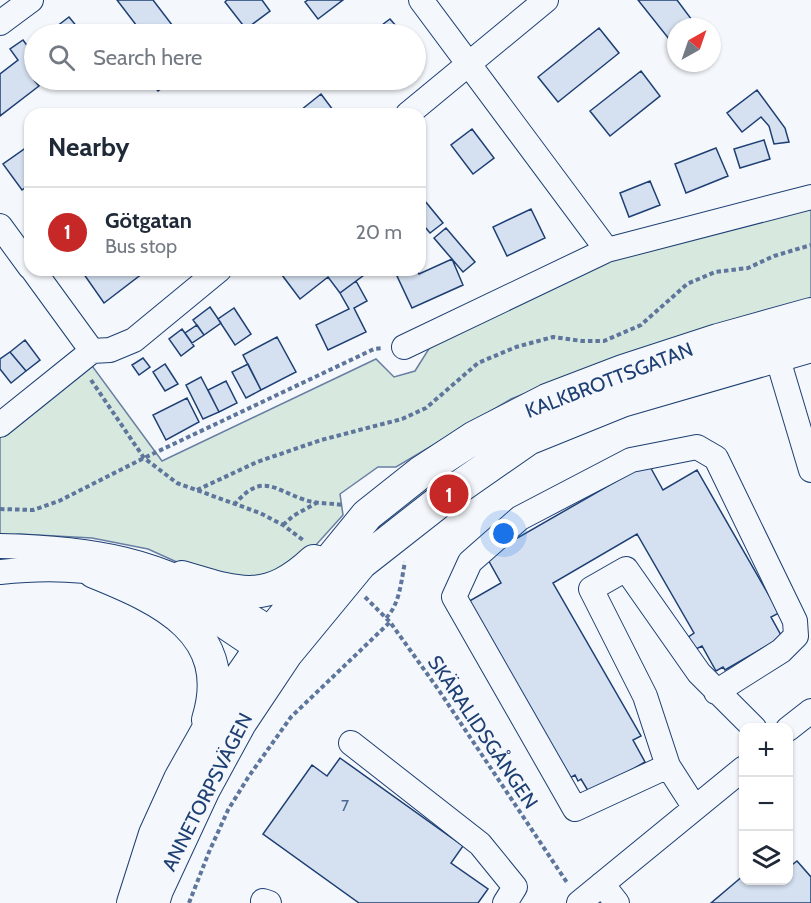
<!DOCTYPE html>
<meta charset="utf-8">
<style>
:root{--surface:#fff;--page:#f2f2f3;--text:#1f2937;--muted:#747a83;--line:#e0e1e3;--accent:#c62828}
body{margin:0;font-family:Cabin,sans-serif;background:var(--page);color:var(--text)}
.controls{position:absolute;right:18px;bottom:18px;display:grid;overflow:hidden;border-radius:12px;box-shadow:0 2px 4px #0004}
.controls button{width:54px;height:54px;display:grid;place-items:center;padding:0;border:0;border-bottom:2px solid var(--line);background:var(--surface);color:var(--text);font:30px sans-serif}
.compass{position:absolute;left:667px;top:18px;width:54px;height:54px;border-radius:50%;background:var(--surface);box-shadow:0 2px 4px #0004;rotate:40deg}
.you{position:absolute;left:504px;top:534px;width:21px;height:21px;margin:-15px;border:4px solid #fff;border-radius:50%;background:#1a73e8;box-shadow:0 0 0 9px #1a73e833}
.badge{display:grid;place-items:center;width:39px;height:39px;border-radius:50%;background:var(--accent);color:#fff;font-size:20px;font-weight:700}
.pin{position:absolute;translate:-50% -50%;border:3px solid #fff;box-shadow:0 2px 6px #0006}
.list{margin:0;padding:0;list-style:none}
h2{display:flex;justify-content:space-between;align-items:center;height:78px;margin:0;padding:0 24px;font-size:26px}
h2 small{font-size:20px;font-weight:400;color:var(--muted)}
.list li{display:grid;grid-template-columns:39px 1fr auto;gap:18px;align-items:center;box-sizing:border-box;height:90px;padding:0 24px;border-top:2px solid var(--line)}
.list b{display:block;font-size:22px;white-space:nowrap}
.list p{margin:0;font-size:20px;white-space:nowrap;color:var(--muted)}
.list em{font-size:20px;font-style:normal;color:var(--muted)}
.icon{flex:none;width:33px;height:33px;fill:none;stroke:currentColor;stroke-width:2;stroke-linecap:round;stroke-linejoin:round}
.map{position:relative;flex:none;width:811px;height:903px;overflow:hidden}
.search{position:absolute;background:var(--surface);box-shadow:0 2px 4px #0004;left:24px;top:24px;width:402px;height:66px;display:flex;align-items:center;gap:15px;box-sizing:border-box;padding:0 21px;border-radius:33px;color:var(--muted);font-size:22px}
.panel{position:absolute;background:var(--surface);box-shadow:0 2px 4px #0004;left:24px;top:108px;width:402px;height:168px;border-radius:18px}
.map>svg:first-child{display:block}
.green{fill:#d7e8df;stroke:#687fa3;stroke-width:1.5}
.building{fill:#d5e0f0;stroke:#1d3f73;stroke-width:1.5}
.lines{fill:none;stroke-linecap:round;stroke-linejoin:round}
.minor-casing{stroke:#1d3f73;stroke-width:26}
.major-casing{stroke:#1d3f73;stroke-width:34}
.path{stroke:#5e769c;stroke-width:4;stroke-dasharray:4.5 3;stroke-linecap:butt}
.minor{stroke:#f4f7fb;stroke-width:24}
.major{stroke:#f4f7fb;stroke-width:32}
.labels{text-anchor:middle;stroke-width:4.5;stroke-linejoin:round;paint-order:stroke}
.number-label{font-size:16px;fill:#4b6792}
.street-label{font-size:20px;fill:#1d3f73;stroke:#f4f7fb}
</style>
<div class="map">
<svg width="811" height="903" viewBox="0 0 811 903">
<rect width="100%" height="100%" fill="#f4f7fb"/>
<path class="green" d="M 811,205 L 811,302 L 619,356 L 511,399 L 396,467 L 378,467 L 340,494 L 343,515 L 297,566 L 262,581 L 190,568 L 148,549 L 92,538 L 19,534 L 0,537 L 0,434 L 90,363 L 162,461 L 376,359 L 394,377 L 415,371 L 430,347 L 626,253 Z"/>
<path class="building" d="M 117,0 L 153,0 L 179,34 L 143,34 Z
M 227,0 L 262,0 L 270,11 L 246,29 L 225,2 Z
M 308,0 L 343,0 L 318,19 L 305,2 Z
M 638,0 L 677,0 L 692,20 L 683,27 L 676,27 L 676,33 L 669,39 Z
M 69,17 L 83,34 L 49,34 L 48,33 Z
M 390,19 L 403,34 L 370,34 Z
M 599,28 L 619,53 L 558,102 L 538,77 Z
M 23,40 L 34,55 L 34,80 L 39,86 L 0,116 L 0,74 L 18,60 L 10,49 Z
M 641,71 L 660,96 L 610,136 L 590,111 Z
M 149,80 L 173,80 L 158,91 Z
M 757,90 L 785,128 L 789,142 L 774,144 L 769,126 L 761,117 L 742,132 L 727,113 Z
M 321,94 L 336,114 L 296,114 Z
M 472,129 L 494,158 L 473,174 L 451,145 Z
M 764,140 L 770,159 L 740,168 L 734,149 Z
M 30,145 L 30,184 L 22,190 L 3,164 Z
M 716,148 L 728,176 L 686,193 L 675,164 Z
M 650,181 L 660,205 L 629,217 L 620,193 Z
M 420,195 L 443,223 L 430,233 L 420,221 Z
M 531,209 L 545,238 L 507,256 L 493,227 Z
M 446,228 L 475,262 L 463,272 L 434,238 Z
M 452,259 L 463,285 L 412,308 L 397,276 L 410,270 L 417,270 L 419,274 Z
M 81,270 L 147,270 L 104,303 Z
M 288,270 L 361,270 L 364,275 L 340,293 L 328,277 L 300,299 L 282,275 Z
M 356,281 L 367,301 L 354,308 L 366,332 L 328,350 L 316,325 L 349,309 L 340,293 Z
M 210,307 L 221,323 L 204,335 L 193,320 Z
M 234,308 L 251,334 L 235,345 L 218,319 Z
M 197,325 L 204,335 L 192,343 L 185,333 Z
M 182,329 L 194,346 L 181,356 L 169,339 Z
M 277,337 L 296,372 L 261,390 L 243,355 Z
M 25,340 L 40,360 L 26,371 L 10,352 Z
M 10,352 L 26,371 L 11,383 L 0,369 L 0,359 Z
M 143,358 L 150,367 L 139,375 L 132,365 Z
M 165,364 L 178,384 L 165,391 L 153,372 Z
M 248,364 L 261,390 L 246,398 L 232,372 Z
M 201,377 L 219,412 L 203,419 L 186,385 Z
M 226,381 L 237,403 L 219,412 L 208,390 Z
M 187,398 L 199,422 L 166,440 L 153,415 Z
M 648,463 L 663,490 L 697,470 L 779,613 L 771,617 L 782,637 L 725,670 L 723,667 L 716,671 L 702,646 L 694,650 L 687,638 L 694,633 L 637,534 L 553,583 L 641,736 L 633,740 L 645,762 L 590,794 L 581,779 L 578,781 L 575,775 L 568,779 L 466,603 L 501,583 L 486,556 Z
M 340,758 L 463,846 L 451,863 L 488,889 L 478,903 L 359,903 L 263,834 L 312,765 L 327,776 Z
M 797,861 L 811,877 L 811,903 L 711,903 L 744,875 L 744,880 L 788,880 L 788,868 Z"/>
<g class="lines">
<defs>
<path id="minor" d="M 421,0 L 607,250
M 0,23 L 31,0
M 408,114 L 546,0
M 0,226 L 30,267
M 33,270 L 92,351
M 404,347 L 607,250 L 811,197
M 777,356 L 811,470
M 0,425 L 92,351 L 110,350 L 134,340 L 219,270
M 0,546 C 93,548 160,559 239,610 C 257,620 270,626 280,644
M 0,572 C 37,568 76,567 112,576
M 145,584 L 177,595 L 259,650 L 275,652
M 788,729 L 811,711
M 351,743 L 480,844 L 515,887 L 505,903
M 668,766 L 575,809 L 454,597 L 470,562 L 520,518 L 631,460 L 697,447 L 716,458 L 795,621 L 796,636 L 781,651 L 716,692
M 695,808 L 668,766 L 645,696 L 591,589 L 626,569 L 699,673 L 754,728
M 602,884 L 617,903
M 263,901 L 269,903
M 579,903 L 744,768"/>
<path id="major" d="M 94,572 C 161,599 235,632 208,720
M 182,577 C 238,594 267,605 314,561
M 133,903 L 155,834 L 180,779 L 224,701 L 273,630 L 367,515 L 420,473 L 475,437 L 547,400 L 623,371 L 718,340 L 811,314
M 153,903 L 157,890 L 204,789 L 240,723 L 286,654 L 361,563 L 449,494 L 528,439 L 622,401 L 811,346"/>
</defs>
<use href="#minor" class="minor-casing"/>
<use href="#major" class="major-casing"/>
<path class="path" d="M 91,380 L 144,458 L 177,483 L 260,513 L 283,525 L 303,540
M 197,490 L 257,462 L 321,440 L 402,419 L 426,408 L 478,363 L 516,347 L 553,337 L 582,341 L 604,341 L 641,325 L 687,284 L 715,272 L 748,268 L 774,256 L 811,245
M 234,505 C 262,472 273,489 305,500 C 317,504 331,503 343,505
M 0,509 L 33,510 L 59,501 L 144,458 L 374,349 L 383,348
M 283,525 L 293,516 L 318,502
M 365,597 L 390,622 L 438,689 L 568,884
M 386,618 C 400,604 401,581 405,562
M 189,903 L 209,852 L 228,810 L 249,776 L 291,717 L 390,622"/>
<use href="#minor" class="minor"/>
<use href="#major" class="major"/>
</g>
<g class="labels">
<g class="number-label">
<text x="345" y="811">7</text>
</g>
<g class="street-label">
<text transform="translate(609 380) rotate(-21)" y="7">KALKBROTTSGATAN</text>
<text transform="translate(483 732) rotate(56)" y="7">SKÄRALIDSGÅNGEN</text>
<text transform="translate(207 792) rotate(-63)" y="7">ANNETORPSVÄGEN</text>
</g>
</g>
</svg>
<div class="controls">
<button>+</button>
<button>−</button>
<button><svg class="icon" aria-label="layers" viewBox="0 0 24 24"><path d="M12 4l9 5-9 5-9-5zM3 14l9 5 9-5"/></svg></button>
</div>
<svg class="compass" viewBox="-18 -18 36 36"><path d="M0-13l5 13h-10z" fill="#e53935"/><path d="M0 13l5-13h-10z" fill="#747a83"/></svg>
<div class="you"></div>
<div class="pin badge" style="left:449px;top:494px">1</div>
<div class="search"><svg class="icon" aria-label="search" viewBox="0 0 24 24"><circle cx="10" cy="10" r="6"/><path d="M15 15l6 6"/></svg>Search here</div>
<section class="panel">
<h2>Nearby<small></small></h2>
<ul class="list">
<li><span class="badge">1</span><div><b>Götgatan</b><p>Bus stop</p></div><em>20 m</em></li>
</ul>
</section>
</div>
